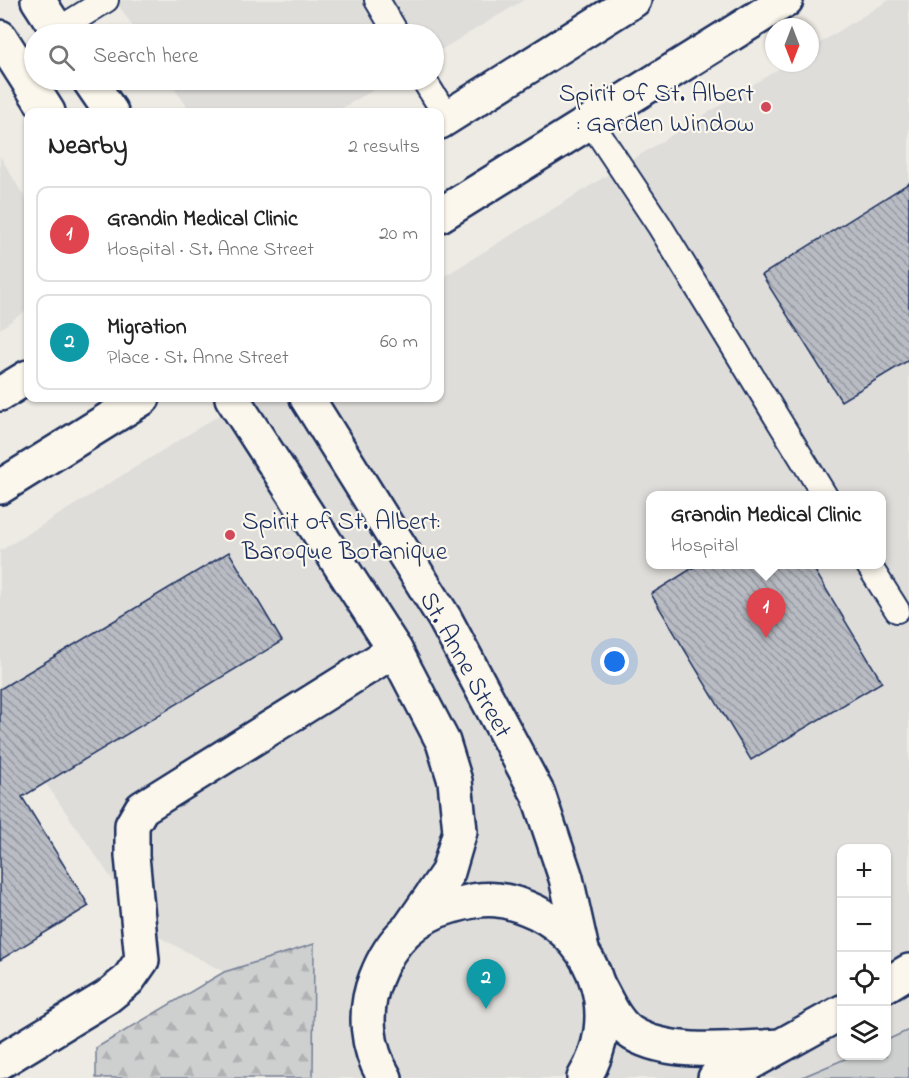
<!DOCTYPE html>
<meta charset="utf-8">
<style>
:root{--surface:#fff;--page:#f2f2f2;--text:#222;--muted:#767676;--line:#e0e0e0;--accent:#d1495b}
body{margin:0;font-family:"Indie Flower",sans-serif;background:var(--page);color:var(--text)}
.controls{position:absolute;right:18px;bottom:18px;display:grid;overflow:hidden;border-radius:12px;box-shadow:0 2px 4px #0004}
.controls button{width:54px;height:54px;display:grid;place-items:center;padding:0;border:0;border-bottom:2px solid var(--line);background:var(--surface);color:var(--text);font:30px sans-serif}
.compass{position:absolute;left:765px;top:18px;width:54px;height:54px;border-radius:50%;background:var(--surface);box-shadow:0 2px 4px #0004;rotate:180deg}
.you{position:absolute;left:615px;top:662px;width:21px;height:21px;margin:-15px;border:4px solid #fff;border-radius:50%;background:#1a73e8;box-shadow:0 0 0 9px #1a73e833}
.badge{display:grid;place-items:center;width:39px;height:39px;border-radius:50%;background:var(--accent);color:#fff;font-size:20px;font-weight:700}
.pin{position:absolute;translate:-50% -50px;filter:drop-shadow(0 2px 3px #0008)}
.pin::after{content:'';position:absolute;top:32px;width:21px;height:18px;background:inherit;clip-path:polygon(0 0,100% 0,50% 100%)}
.popup{position:absolute;left:646px;top:491px;width:240px;height:78px;box-sizing:border-box;display:grid;place-content:center;border-radius:12px;background:var(--surface);filter:drop-shadow(0 2px 4px #0005);font-size:20px;white-space:nowrap;color:var(--muted)}
.popup b{font-size:22px;color:var(--text)}
.popup::after{content:'';position:absolute;left:50%;top:100%;margin-left:-12px;border:12px solid transparent;border-top-color:var(--surface)}
.list{margin:0;padding:0;list-style:none}
h2{display:flex;justify-content:space-between;align-items:center;height:78px;margin:0;padding:0 24px;font-size:26px}
h2 small{font-size:20px;font-weight:400;color:var(--muted)}
.list li{display:grid;grid-template-columns:39px 1fr auto;gap:18px;align-items:center;box-sizing:border-box;height:96px;margin:0 12px 12px;padding:0 12px;border:2px solid var(--line);border-radius:12px}
.list b{display:block;font-size:22px;white-space:nowrap}
.list p{margin:0;font-size:20px;white-space:nowrap;color:var(--muted)}
.list em{font-size:20px;font-style:normal;color:var(--muted)}
.icon{flex:none;width:33px;height:33px;fill:none;stroke:currentColor;stroke-width:2;stroke-linecap:round;stroke-linejoin:round}
.map{position:relative;flex:none;width:909px;height:1078px;overflow:hidden}
.search{position:absolute;background:var(--surface);box-shadow:0 2px 4px #0004;left:24px;top:24px;width:420px;height:66px;display:flex;align-items:center;gap:15px;box-sizing:border-box;padding:0 21px;border-radius:33px;color:var(--muted);font-size:22px}
.panel{position:absolute;background:var(--surface);box-shadow:0 2px 4px #0004;left:24px;top:108px;width:420px;height:294px;border-radius:12px}
.map>svg:first-child{display:block}
.built{fill:#deddda;fill-rule:evenodd}
.green{fill:#cecfcf;stroke:#747f96;stroke-width:1.5}
.forest{fill:url(#forest-firs);stroke:#747f96;stroke-width:1.5}
.building{fill:url(#building-back-hatch);stroke:#1b2f5e;stroke-width:1.5}
.lines{fill:none;stroke-linecap:round;stroke-linejoin:round}
.service-casing{stroke:#1b2f5e;stroke-width:28}
.minor-casing{stroke:#1b2f5e;stroke-width:38}
.tertiary-casing{stroke:#1b2f5e;stroke-width:38}
.secondary-casing{stroke:#1b2f5e;stroke-width:38}
.service{stroke:#fbf7ec;stroke-width:24}
.minor{stroke:#fbf7ec;stroke-width:33}
.tertiary{stroke:#fbf7ec;stroke-width:33}
.secondary{stroke:#fbf7ec;stroke-width:33}
.poi-dot{fill:#d1495b;stroke:#fbf7ec;stroke-width:2}
.labels{text-anchor:middle;stroke-width:4.5;stroke-linejoin:round;paint-order:stroke}
.poi-label{font-size:26px;fill:#1b2f5e;stroke:#fbf7ec;text-anchor:end}
.street-label{font-size:26px;fill:#1b2f5e;stroke:#fbf7ec}
</style>
<div class="map">
<svg width="909" height="1078" viewBox="0 0 909 1078">
<defs>
<pattern id="forest-firs" width="22" height="20" patternUnits="userSpaceOnUse" patternTransform="scale(1.5)"><rect width="22" height="20" fill="#cecfcf"/><path d="M5 1l3.5 6h-7zM16 11l3.5 6h-7z" fill="#b0b2b4"/></pattern>
<pattern id="building-back-hatch" width="6" height="6" patternUnits="userSpaceOnUse" patternTransform="scale(1.5)"><rect width="6" height="6" fill="#b9bcc3"/><path d="M-1 5l2 2M0 0l6 6M5-1l2 2" fill="none" stroke="#9699a2"/></pattern>
</defs>
<rect width="100%" height="100%" fill="#eeebe4"/>
<filter id="ink" filterUnits="userSpaceOnUse"><feTurbulence type="fractalNoise" baseFrequency=".0167" numOctaves="2"/><feDisplacementMap in="SourceGraphic" scale="12" xChannelSelector="R" yChannelSelector="G"/><feConvolveMatrix kernelMatrix="1 2 1 2 8 2 1 2 1" color-interpolation-filters="sRGB"/></filter>
<g filter="url(#ink)">
<path class="built" d="M 115,0 L 524,0 L 434,54 L 434,34 L 138,34 Z
M 889,0 L 909,0 L 909,1030 L 887,1040 L 886,848 L 842,848 L 842,1056 L 852,1056 L 800,1078 L 313,1078 L 314,945 L 224,972 L 148,931 L 0,717 L 0,551 L 247,398 L 440,398 L 440,279 L 788,63 L 810,63 L 810,49 ZM 650,496 L 882,496 L 882,564 L 650,564 Z
M 168,80 L 391,80 L 335,112 L 191,112 Z
M 0,156 L 28,203 L 28,309 L 0,329 Z"/>
<path class="green" d="M 909,1030 L 909,1078 L 800,1078 L 852,1056 L 886,1056 L 887,1040 Z"/>
<path class="forest" d="M 314,944 L 313,1078 L 96,1078 L 96,1048 L 224,972 Z"/>
<path class="building" d="M 909,183 L 909,360 L 841,401 L 762,275 Z
M 229,552 L 282,641 L 22,797 L 89,906 L 0,960 L 0,689 Z
M 699,564 L 811,564 L 882,682 L 751,760 L 651,594 Z"/>
<g class="lines">
<defs>
<path id="service" d="M 377,0 L 397,34
M 58,30 L 106,0
M 424,80 L 447,117
M 590,121 L 659,225 L 825,496
M 868,564 L 897,610"/>
<path id="minor" d="M 598,985 C 607,1001 616,1024 633,1034 C 672,1057 736,1048 780,1046
M 886,985 L 909,971
M 0,1062 L 107,997 L 128,980 L 142,960 L 132,856 L 132,825 L 142,808 L 395,650
M 715,1078 L 741,1068 L 842,1012"/>
<path id="tertiary" d="M 38,0 L 60,34
M 0,37 L 48,112
M 89,80 L 111,112
M 232,398 L 395,650 L 443,742 L 455,781 L 460,831 L 448,872 L 410,927
M 307,398 L 445,619 L 538,794 L 566,878 L 582,950
M 385,1078 C 366,1048 363,1010 376,978 C 390,941 414,916 452,906 C 467,902 481,898 497,900 C 511,901 523,906 536,912 C 599,943 621,1018 584,1078"/>
<path id="secondary" d="M 440,122 L 634,0
M 440,215 L 786,0
M 0,394 L 28,377
M 0,487 L 143,398"/>
</defs>
<use href="#service" class="service-casing"/>
<use href="#minor" class="minor-casing"/>
<use href="#tertiary" class="tertiary-casing"/>
<use href="#secondary" class="secondary-casing"/>
<use href="#service" class="service"/>
<use href="#minor" class="minor"/>
<use href="#tertiary" class="tertiary"/>
<use href="#secondary" class="secondary"/>
</g>
</g>
<g class="poi-dot">
<circle cx="766" cy="107" r="6"/>
<circle cx="230" cy="535" r="6"/>
</g>
<g class="labels">
<g class="poi-label">
<text x="754" y="101">Spirit of St. Albert<tspan x="754" dy="30">: Garden Window</tspan></text>
<text x="242" y="529" text-anchor="start">Spirit of St. Albert:<tspan x="242" dy="30">Baroque Botanique</tspan></text>
</g>
<g class="street-label">
<text transform="translate(467 664) rotate(61)" y="9">St. Anne Street</text>
</g>
</g>
</svg>
<div class="controls">
<button>+</button>
<button>−</button>
<button><svg class="icon" aria-label="locate" viewBox="0 0 24 24"><circle cx="12" cy="12" r="6"/><path d="M12 2v4M12 18v4M2 12h4M18 12h4"/></svg></button>
<button><svg class="icon" aria-label="layers" viewBox="0 0 24 24"><path d="M12 4l9 5-9 5-9-5zM3 14l9 5 9-5"/></svg></button>
</div>
<svg class="compass" viewBox="-18 -18 36 36"><path d="M0-13l5 13h-10z" fill="#e53935"/><path d="M0 13l5-13h-10z" fill="#767676"/></svg>
<div class="you"></div>
<div class="pin badge" style="left:766px;top:638px;background:#e0444e">1</div>
<div class="popup"><b>Grandin Medical Clinic</b>Hospital</div>
<div class="pin badge" style="left:486px;top:1009px;background:#0f9aa8">2</div>
<div class="search"><svg class="icon" aria-label="search" viewBox="0 0 24 24"><circle cx="10" cy="10" r="6"/><path d="M15 15l6 6"/></svg>Search here</div>
<section class="panel">
<h2>Nearby<small>2 results</small></h2>
<ul class="list">
<li><span class="badge" style="background:#e0444e">1</span><div><b>Grandin Medical Clinic</b><p>Hospital · St. Anne Street</p></div><em>20 m</em></li>
<li><span class="badge" style="background:#0f9aa8">2</span><div><b>Migration</b><p>Place · St. Anne Street</p></div><em>60 m</em></li>
</ul>
</section>
</div>
